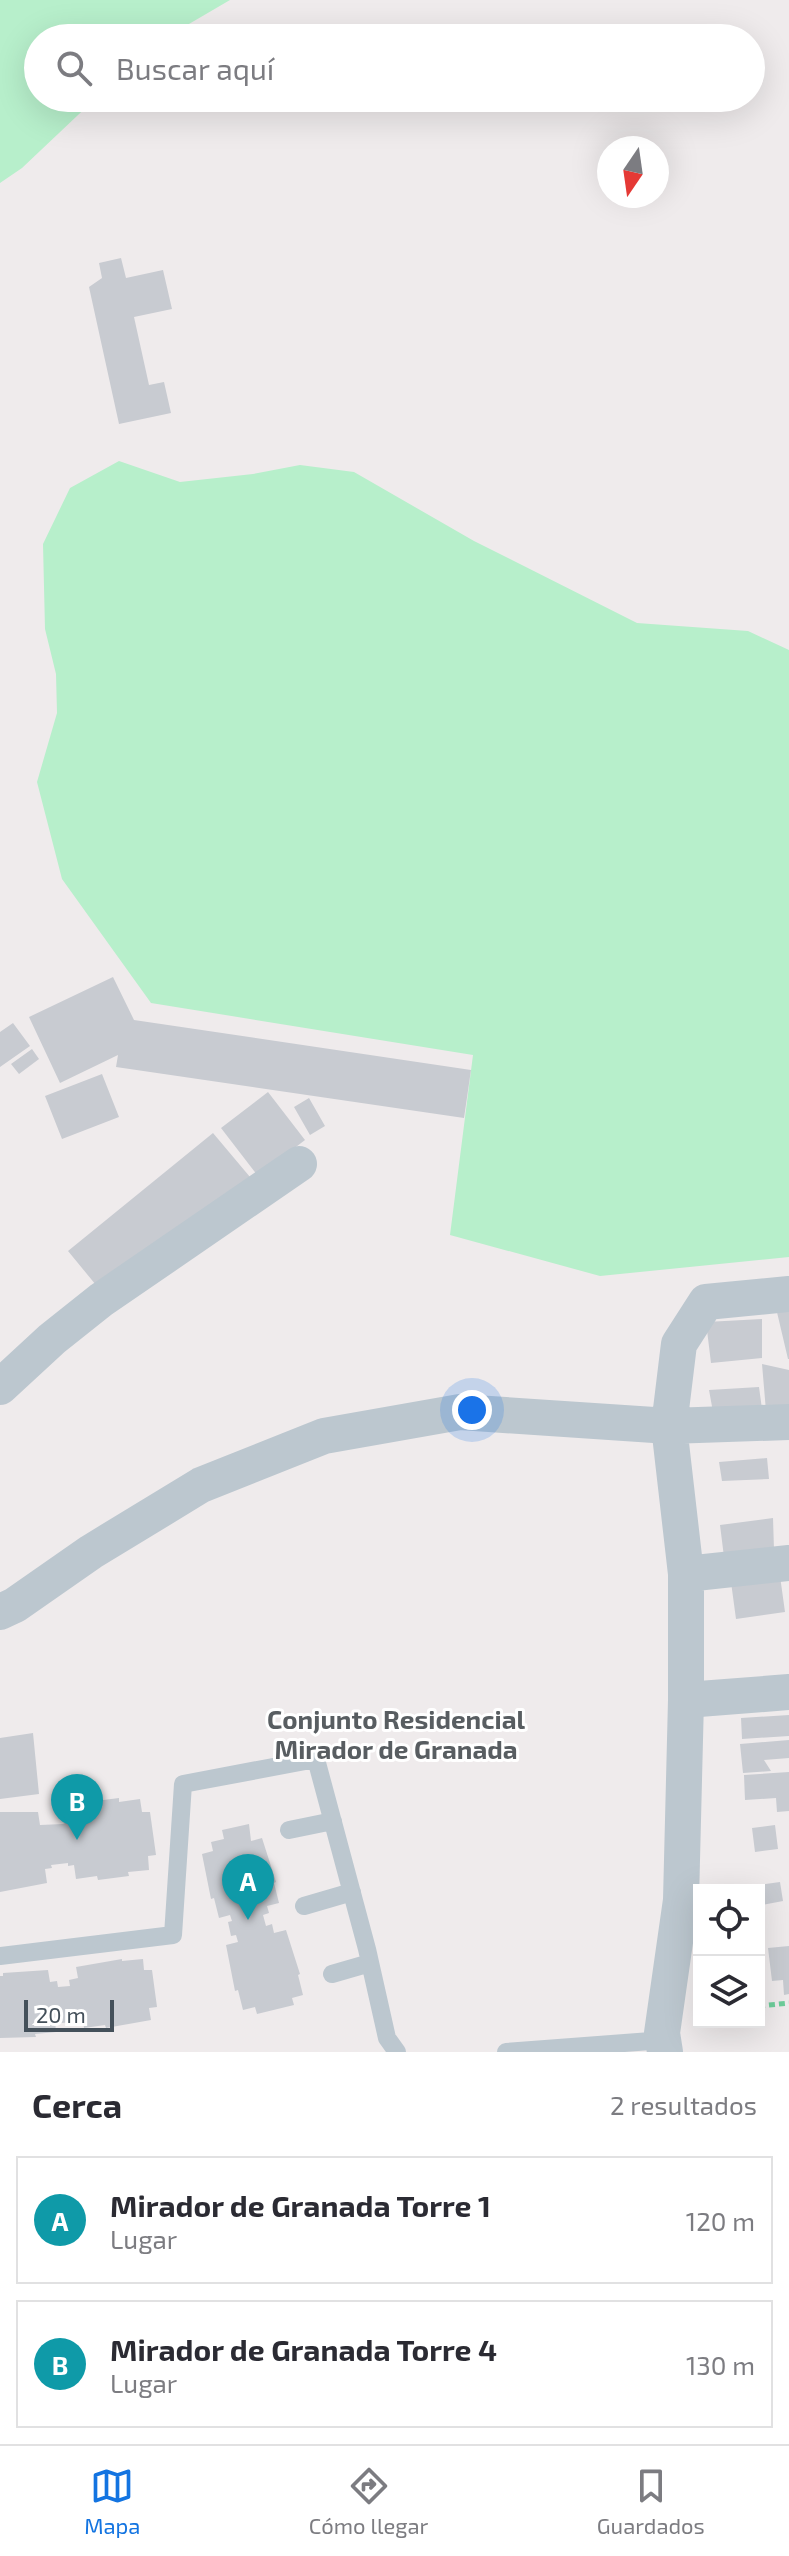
<!DOCTYPE html>
<html lang="es">
<meta charset="utf-8">
<style>
:root{--surface:#fff;--page:#f2f2f3;--text:#2b2b33;--muted:#7c7c81;--line:#e1e1e2;--accent:#1374e1}
body{margin:0;font-family:"Exo 2",sans-serif;background:var(--page);color:var(--text)}
.controls{position:absolute;right:24px;bottom:24px;display:grid;overflow:hidden;border-radius:0px;box-shadow:0 8px 32px #0002}
.controls button{width:72px;height:72px;display:grid;place-items:center;padding:0;border:0;border-bottom:2px solid var(--line);background:var(--surface);color:var(--text);font:40px sans-serif}
.compass{position:absolute;left:597px;top:136px;width:72px;height:72px;border-radius:50%;background:var(--surface);box-shadow:0 8px 32px #0002;rotate:193deg}
.scale{position:absolute;left:24px;bottom:20px;width:90px;box-sizing:border-box;padding-left:8px;border:4px solid #44505a;border-top:0;font-size:22px;line-height:28px;white-space:nowrap;color:#44505a;-webkit-text-stroke:6px #fff;paint-order:stroke}
.you{position:absolute;left:472px;top:1410px;width:28px;height:28px;margin:-20px;border:6px solid #fff;border-radius:50%;background:#1a73e8;box-shadow:0 0 0 12px #1a73e833}
.badge{display:grid;place-items:center;width:52px;height:52px;border-radius:50%;background:var(--accent);color:#fff;font-size:26px;font-weight:700}
.pin{position:absolute;translate:-50% -66px;filter:drop-shadow(0 2px 4px #0008)}
.pin::after{content:'';position:absolute;top:42px;width:28px;height:24px;background:inherit;clip-path:polygon(0 0,100% 0,50% 100%)}
.list{margin:0;padding:0;list-style:none}
h2{display:flex;justify-content:space-between;align-items:center;height:104px;margin:0;padding:0 32px;font-size:34px}
h2 small{font-size:26px;font-weight:400;color:var(--muted)}
.list li{display:grid;grid-template-columns:52px 1fr auto;gap:24px;align-items:center;box-sizing:border-box;height:128px;margin:0 16px 16px;padding:0 16px;border:2px solid var(--line);border-radius:0px}
.list b{display:block;font-size:30px;white-space:nowrap}
.list p{margin:0;font-size:26px;white-space:nowrap;color:var(--muted)}
.list em{font-size:26px;font-style:normal;color:var(--muted)}
.icon{flex:none;width:44px;height:44px;fill:none;stroke:currentColor;stroke-width:2;stroke-linecap:round;stroke-linejoin:round}
.map{position:relative;flex:none;width:789px;height:2052px;overflow:hidden}
.search{position:absolute;background:var(--surface);box-shadow:0 8px 32px #0002;left:24px;right:24px;top:24px;height:88px;display:flex;align-items:center;gap:20px;box-sizing:border-box;padding:0 28px;border-radius:44px;color:var(--muted);font-size:30px}
.sheet{height:392px;background:var(--surface)}
nav{display:flex;justify-content:space-around;align-items:center;box-sizing:border-box;height:112px;border-top:2px solid var(--line);background:var(--surface);font-size:22px;color:var(--muted)}
nav a{display:grid;justify-items:center;gap:4px}
nav .on{color:var(--accent)}
.map>svg:first-child{display:block}
.green{fill:#b7efcb}
.building{fill:#c8cbd1}
.lines{fill:none;stroke-linecap:round;stroke-linejoin:round}
.path{stroke:#6ece9b;stroke-width:5;stroke-dasharray:6 4;stroke-linecap:butt}
.lane{stroke:#bcc7cf;stroke-width:18}
.street{stroke:#bcc7cf;stroke-width:36}
.labels{text-anchor:middle;stroke-width:6;stroke-linejoin:round;paint-order:stroke}
.neighbourhood-label{font-size:26px;font-weight:bold;fill:#585d61;stroke:#fff}
</style>
<div class="map">
<svg width="789" height="2052" viewBox="0 0 789 2052">
<rect width="100%" height="100%" fill="#efebec"/>
<path class="green" d="M 0,0 L 230,0 L 165,38 L 38,38 L 38,98 L 96,98 L 22,168 L 0,183 Z
M 119,461 L 180,482 L 253,474 L 300,465 L 354,472 L 474,541 L 637,623 L 748,631 L 789,650 L 789,1257 L 600,1276 L 450,1235 L 473,1055 L 151,1003 L 62,879 L 37,782 L 57,713 L 56,674 L 45,629 L 43,544 L 70,488 Z"/>
<path class="building" d="M 121,258 L 126,278 L 163,270 L 172,309 L 134,317 L 149,385 L 164,382 L 171,413 L 119,424 L 89,287 L 102,278 L 99,263 Z
M 113,977 L 134,1020 L 471,1070 L 464,1118 L 116,1067 L 118,1055 L 60,1083 L 29,1017 Z
M 13,1023 L 30,1046 L 0,1067 L 0,1032 Z
M 32,1049 L 39,1059 L 19,1074 L 11,1064 Z
M 102,1074 L 119,1117 L 62,1139 L 45,1096 Z
M 268,1092 L 305,1140 L 258,1176 L 221,1128 Z
M 309,1098 L 325,1126 L 310,1135 L 294,1107 Z
M 213,1133 L 250,1177 L 105,1296 L 68,1251 Z
M 776,1308 L 789,1309 L 789,1359 L 788,1359 Z
M 762,1319 L 762,1358 L 711,1363 L 706,1322 Z
M 762,1364 L 789,1370 L 789,1409 L 766,1411 Z
M 759,1387 L 762,1409 L 713,1412 L 709,1390 Z
M 767,1458 L 769,1479 L 722,1481 L 719,1462 Z
M 773,1518 L 774,1550 L 724,1557 L 720,1525 Z
M 780,1576 L 785,1612 L 736,1619 L 731,1582 Z
M 789,1715 L 789,1736 L 742,1739 L 741,1718 Z
M 33,1733 L 39,1794 L 0,1799 L 0,1738 Z
M 789,1740 L 789,1758 L 764,1760 L 771,1771 L 743,1773 L 740,1744 Z
M 789,1772 L 789,1811 L 777,1812 L 776,1798 L 745,1800 L 744,1775 Z
M 119,1798 L 119,1802 L 140,1799 L 142,1812 L 150,1812 L 156,1855 L 148,1856 L 149,1870 L 128,1872 L 129,1876 L 98,1880 L 97,1876 L 76,1879 L 74,1865 L 68,1866 L 68,1863 L 51,1865 L 52,1868 L 45,1869 L 47,1883 L 0,1892 L 0,1812 L 38,1812 L 40,1825 L 63,1824 L 69,1821 L 68,1808 L 88,1805 L 88,1802 Z
M 249,1824 L 251,1841 L 262,1838 L 276,1882 L 274,1883 L 279,1903 L 267,1906 L 269,1913 L 263,1915 L 266,1926 L 272,1924 L 274,1933 L 286,1930 L 300,1974 L 298,1975 L 303,1995 L 292,1998 L 294,2005 L 257,2014 L 255,2007 L 243,2010 L 238,1990 L 235,1991 L 226,1945 L 238,1942 L 236,1935 L 231,1936 L 228,1922 L 232,1921 L 230,1915 L 219,1918 L 214,1898 L 211,1899 L 202,1854 L 213,1851 L 211,1842 L 224,1839 L 222,1830 Z
M 775,1825 L 778,1849 L 755,1852 L 752,1828 Z
M 780,1882 L 783,1901 L 762,1905 L 758,1885 Z
M 789,1946 L 789,1994 L 784,1995 L 783,1980 L 772,1981 L 768,1948 Z
M 122,1959 L 122,1961 L 143,1959 L 144,1970 L 152,1970 L 157,2007 L 149,2008 L 151,2020 L 106,2028 L 105,2025 L 84,2028 L 83,2016 L 75,2017 L 76,2022 L 61,2023 L 61,2019 L 55,2020 L 56,2032 L 35,2034 L 36,2037 L 0,2038 L 0,1976 L 3,1976 L 3,1973 L 48,1970 L 50,1982 L 57,1981 L 58,1987 L 70,1986 L 69,1980 L 78,1978 L 76,1967 Z"/>
<g class="lines">
<path class="path" d="M 759,2006 L 789,2003"/>
<path class="lane" d="M 289,1830 L 333,1821
M 304,1906 L 352,1892
M 0,1956 L 173,1935 L 183,1784 L 316,1759 L 367,1949 L 387,2038 L 397,2052
M 332,1974 L 370,1963
M 506,2052 L 664,2040"/>
<path class="street" d="M 0,1387 L 52,1339 L 101,1300 L 299,1164
M 686,1574 L 789,1563
M 0,1612 L 15,1605 L 91,1552 L 201,1485 L 324,1436 L 460,1412 L 669,1426 L 789,1422
M 686,1700 L 789,1692
M 665,2052 L 662,2033 L 681,1900 L 686,1700 L 686,1574 L 669,1426 L 679,1344 L 706,1302 L 789,1294"/>
</g>
<g class="labels">
<g class="neighbourhood-label">
<text x="396" y="1729">Conjunto Residencial<tspan x="396" dy="30">Mirador de Granada</tspan></text>
</g>
</g>
</svg>
<div class="controls">
<button><svg class="icon" aria-label="locate" viewBox="0 0 24 24"><circle cx="12" cy="12" r="6"/><path d="M12 2v4M12 18v4M2 12h4M18 12h4"/></svg></button>
<button><svg class="icon" aria-label="layers" viewBox="0 0 24 24"><path d="M12 4l9 5-9 5-9-5zM3 14l9 5 9-5"/></svg></button>
</div>
<svg class="compass" viewBox="-18 -18 36 36"><path d="M0-13l5 13h-10z" fill="#e53935"/><path d="M0 13l5-13h-10z" fill="#7c7c81"/></svg>
<div class="scale">20 m</div>
<div class="you"></div>
<div class="pin badge" style="left:248px;top:1920px;background:#0f9aa8">A</div>
<div class="pin badge" style="left:77px;top:1840px;background:#0f9aa8">B</div>
<div class="search"><svg class="icon" aria-label="search" viewBox="0 0 24 24"><circle cx="10" cy="10" r="6"/><path d="M15 15l6 6"/></svg>Buscar aquí</div>
</div>
<section class="sheet">
<h2>Cerca<small>2 resultados</small></h2>
<ul class="list">
<li><span class="badge" style="background:#0f9aa8">A</span><div><b>Mirador de Granada Torre 1</b><p>Lugar</p></div><em>120 m</em></li>
<li><span class="badge" style="background:#0f9aa8">B</span><div><b>Mirador de Granada Torre 4</b><p>Lugar</p></div><em>130 m</em></li>
</ul>
</section>
<nav>
<a class="on"><svg class="icon" aria-label="map" viewBox="0 0 24 24"><path d="M3 6l6-2 6 2 6-2v14l-6 2-6-2-6 2zM9 4v14M15 6v14"/></svg>Mapa</a>
<a><svg class="icon" aria-label="directions" viewBox="0 0 24 24"><path d="M12 3l9 9-9 9-9-9zM9 14v-3h6M13 9l2 2-2 2"/></svg>Cómo llegar</a>
<a><svg class="icon" aria-label="saved" viewBox="0 0 24 24"><path d="M7 4h10v16l-5-4-5 4z"/></svg>Guardados</a>
</nav>
